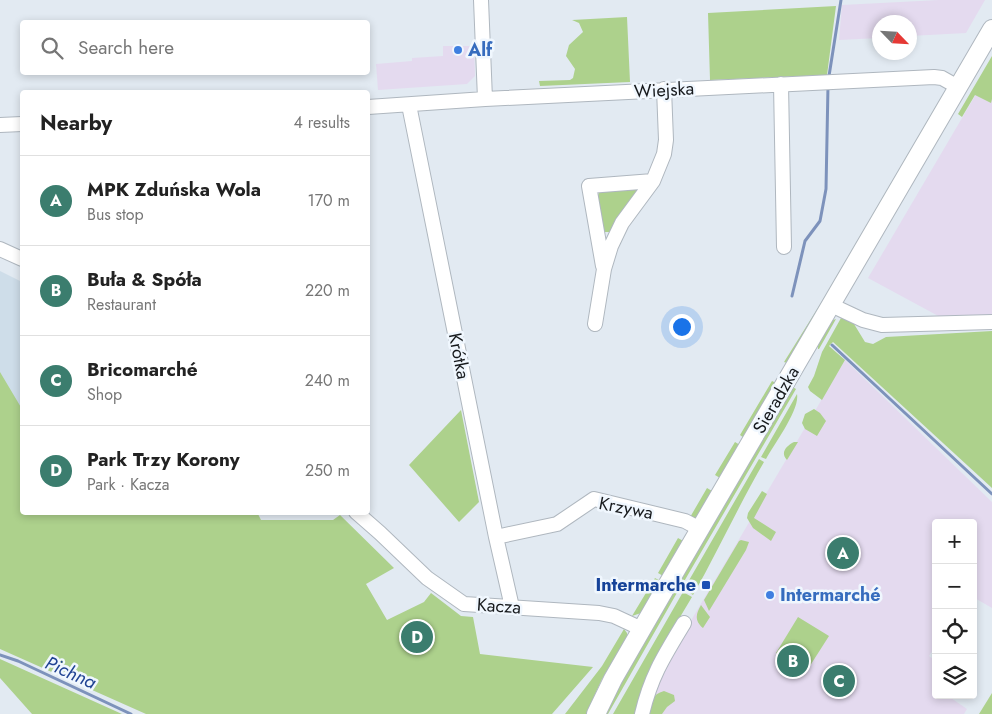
<!DOCTYPE html>
<meta charset="utf-8">
<style>
:root{--surface:#fff;--page:#f2f2f2;--text:#222;--muted:#767676;--line:#e0e0e0;--accent:#3b7d6e}
body{margin:0;font-family:Jost,sans-serif;background:var(--page);color:var(--text)}
.controls{position:absolute;right:15px;bottom:15px;display:grid;overflow:hidden;border-radius:5px;box-shadow:0 2px 8px #0003}
.controls button{width:45px;height:45px;display:grid;place-items:center;padding:0;border:0;border-bottom:1px solid var(--line);background:var(--surface);color:var(--text);font:25px sans-serif}
.compass{position:absolute;left:872px;top:15px;width:45px;height:45px;border-radius:50%;background:var(--surface);box-shadow:0 2px 8px #0003;rotate:115deg}
.you{position:absolute;left:681px;top:326px;width:18px;height:18px;margin:-12px;border:4px solid #fff;border-radius:50%;background:#1a73e8;box-shadow:0 0 0 8px #1a73e833}
.badge{display:grid;place-items:center;width:32px;height:32px;border-radius:50%;background:var(--accent);color:#fff;font-size:16px;font-weight:700}
.pin{position:absolute;translate:-50% -50%;border:2px solid #fff;box-shadow:0 1px 5px #0006}
.list{margin:0;padding:0;list-style:none}
h2{display:flex;justify-content:space-between;align-items:center;height:65px;margin:0;padding:0 20px;font-size:21px}
h2 small{font-size:16px;font-weight:400;color:var(--muted)}
.list li{display:grid;grid-template-columns:32px 1fr auto;gap:15px;align-items:center;box-sizing:border-box;height:90px;padding:0 20px;border-top:1px solid var(--line)}
.list b{display:block;font-size:19px;white-space:nowrap}
.list p{margin:0;font-size:16px;white-space:nowrap;color:var(--muted)}
.list em{font-size:16px;font-style:normal;color:var(--muted)}
.icon{flex:none;width:28px;height:28px;fill:none;stroke:currentColor;stroke-width:2;stroke-linecap:round;stroke-linejoin:round}
.map{position:relative;flex:none;width:992px;height:714px;overflow:hidden}
.search{position:absolute;background:var(--surface);box-shadow:0 2px 8px #0003;left:20px;top:20px;width:350px;height:55px;display:flex;align-items:center;gap:12px;box-sizing:border-box;padding:0 18px;border-radius:5px;color:var(--muted);font-size:19px}
.panel{position:absolute;background:var(--surface);box-shadow:0 2px 8px #0003;left:20px;top:90px;width:350px;height:425px;border-radius:5px}
.map>svg:first-child{display:block}
.commercial{fill:#e4daef}
.built{fill:#cedde9}
.green{fill:#add18c}
.lines{fill:none;stroke-linecap:round;stroke-linejoin:round}
.stream{stroke:#7d92bb;stroke-width:3}
.minor-casing{stroke:#afb7bf;stroke-width:16}
.major-casing{stroke:#afb7bf;stroke-width:20}
.minor{stroke:#fff;stroke-width:14}
.major{stroke:#fff;stroke-width:18}
.shop-dot{fill:#3f7fe0;stroke:#f0f7fe;stroke-width:2}
.transit-dot{fill:#1a4fb4;stroke:#f0f7fe;stroke-width:2}
.labels{text-anchor:middle;stroke-width:5;stroke-linejoin:round;paint-order:stroke}
.shop-label{font-size:18px;font-weight:bold;fill:#366cbe;stroke:#f0f7fe;text-anchor:start}
.street-label{font-size:18px;fill:#16191c;stroke:#f0f7fe}
.transit-label{font-size:18px;font-weight:bold;fill:#164399;stroke:#f0f7fe;text-anchor:end}
.water-label{font-size:19px;font-style:italic;fill:#204393;stroke:#f0f7fe}
</style>
<div class="map">
<svg width="992" height="714" viewBox="0 0 992 714">
<rect width="100%" height="100%" fill="#e2eaf2"/>
<path class="commercial" d="M 939,0 L 985,0 L 966,33 L 910,36 L 910,22 L 880,22 L 879,38 L 839,40 L 842,5 Z
M 443,46 L 474,46 L 475,76 L 467,84 L 378,90 L 376,64 L 412,61 L 412,58 L 443,56 Z
M 992,67 L 992,316 L 942,318 L 868,278 Z
M 845,360 L 992,502 L 992,608 L 973,597 L 973,523 L 936,523 L 936,614 L 933,618 L 936,620 L 936,645 L 929,656 L 936,661 L 936,695 L 952,695 L 951,698 L 967,709 L 964,714 L 650,714 L 660,673 Z"/>
<path class="built" d="M 0,271 L 22,282 L 22,456 L 0,469 Z"/>
<path class="green" d="M 836,6 L 827,75 L 710,80 L 708,13 Z
M 627,17 L 630,82 L 540,86 L 539,81 L 570,80 L 573,78 L 575,69 L 566,56 L 569,45 L 583,32 L 579,23 L 572,20 Z
M 992,56 L 992,99 L 991,103 L 975,95 L 962,117 L 958,114 Z
M 942,96 L 942,100 L 787,363 L 784,362 L 821,303 Z
M 640,188 L 611,232 L 603,232 L 598,196 L 599,192 Z
M 841,318 L 848,320 L 854,324 L 865,342 L 873,344 L 886,337 L 992,331 L 992,488 L 833,342 L 829,346 L 845,360 L 822,400 L 810,391 L 808,387 L 814,376 L 822,352 Z
M 836,319 L 819,349 L 818,349 C 818,338 825,322 836,319 Z
M 0,372 L 22,409 L 22,512 L 257,512 L 261,520 L 333,520 L 340,515 L 394,568 L 366,584 L 387,620 L 424,602 L 431,593 L 461,616 L 473,617 L 480,654 L 593,667 L 552,714 L 146,714 L 0,649 Z
M 772,381 L 776,383 L 744,438 L 740,435 Z
M 791,386 L 796,389 L 682,585 L 677,583 Z
M 797,394 C 800,410 774,444 766,459 L 761,457 Z
M 814,409 L 820,413 L 826,421 L 817,436 L 805,429 L 802,423 L 805,414 Z
M 461,410 L 479,502 L 459,522 L 409,465 Z
M 735,442 L 740,445 L 720,478 L 715,475 Z
M 794,442 L 798,442 L 787,460 C 780,453 786,446 794,442 Z
M 759,459 L 764,462 C 739,505 718,551 693,595 L 684,589 Z
M 707,488 L 712,491 L 713,494 L 696,519 L 689,519 Z
M 762,491 L 767,494 L 754,518 L 776,532 L 771,541 L 753,528 L 747,518 L 748,513 Z
M 678,538 L 685,542 L 665,577 L 658,573 Z
M 741,540 L 749,542 L 746,550 L 709,611 L 704,600 L 739,541 Z
M 655,578 L 662,582 L 644,612 L 632,616 Z
M 674,589 L 678,591 L 608,714 L 605,714 L 651,628 Z
M 683,592 L 692,597 L 652,664 L 646,679 L 636,714 L 613,714 Z
M 701,605 L 710,617 L 703,628 C 694,620 696,614 701,605 Z
M 798,617 L 829,636 L 806,672 L 776,653 Z
M 624,629 L 627,633 L 627,637 L 602,679 L 586,714 L 565,714 L 602,666 Z
M 0,659 L 122,714 L 32,714 L 0,678 Z
M 664,691 L 674,695 L 675,701 L 667,707 L 662,714 L 648,714 C 650,703 652,694 664,691 Z
M 992,693 L 992,714 L 979,714 Z"/>
<g class="lines">
<path class="stream" d="M 829,76 L 841,0
M 792,296 L 805,241 L 820,221 L 826,189 L 828,86
M 832,345 L 992,494
M 0,655 L 18,661 L 131,714"/>
<defs>
<path id="minor" d="M 481,0 L 485,99
M 781,84 L 784,247
M 409,105 L 496,537 L 512,607
M 368,107 L 485,99 L 934,77 L 942,78 L 958,87
M 0,125 L 22,124
M 0,249 L 22,259
M 603,266 L 589,186 L 653,181
M 831,305 L 863,320 L 882,325 L 992,322
M 595,324 L 604,269 L 611,246 L 622,223 L 653,181 L 664,154 L 666,140 L 664,89
M 356,512 L 380,533 L 427,578 L 464,604 L 599,613 L 614,616 L 642,629
M 496,537 L 557,524 L 594,499 L 685,521 L 700,529
M 642,714 C 651,676 664,656 684,623"/>
<path id="major" d="M 596,714 L 613,679 L 669,582 L 992,29"/>
</defs>
<use href="#minor" class="minor-casing"/>
<use href="#major" class="major-casing"/>
<use href="#minor" class="minor"/>
<use href="#major" class="major"/>
</g>
<g class="shop-dot">
<circle cx="458" cy="50" r="5"/>
<circle cx="770" cy="595" r="5"/>
</g>
<rect class="transit-dot" x="701" y="580" width="10" height="10" rx="2.5"/>
<g class="labels">
<g class="shop-label">
<text x="468" y="56">Alf</text>
<text x="780" y="601">Intermarché</text>
</g>
<g class="street-label">
<text transform="translate(664 90) rotate(-3)" y="6">Wiejska</text>
<text transform="translate(459 356) rotate(79)" y="6">Krótka</text>
<text transform="translate(776 400) rotate(-60)" y="6">Sieradzka</text>
<text transform="translate(626 508) rotate(11)" y="6">Krzywa</text>
<text transform="translate(499 606) rotate(4)" y="6">Kacza</text>
</g>
<g class="transit-label">
<text x="696" y="591">Intermarche</text>
</g>
<g class="water-label">
<text transform="translate(71 672) rotate(24)" y="7">Pichna</text>
</g>
</g>
</svg>
<div class="controls">
<button>+</button>
<button>−</button>
<button><svg class="icon" aria-label="locate" viewBox="0 0 24 24"><circle cx="12" cy="12" r="6"/><path d="M12 2v4M12 18v4M2 12h4M18 12h4"/></svg></button>
<button><svg class="icon" aria-label="layers" viewBox="0 0 24 24"><path d="M12 4l9 5-9 5-9-5zM3 14l9 5 9-5"/></svg></button>
</div>
<svg class="compass" viewBox="-18 -18 36 36"><path d="M0-13l5 13h-10z" fill="#e53935"/><path d="M0 13l5-13h-10z" fill="#767676"/></svg>
<div class="you"></div>
<div class="pin badge" style="left:843px;top:553px">A</div>
<div class="pin badge" style="left:793px;top:661px">B</div>
<div class="pin badge" style="left:839px;top:681px">C</div>
<div class="pin badge" style="left:417px;top:637px">D</div>
<div class="search"><svg class="icon" aria-label="search" viewBox="0 0 24 24"><circle cx="10" cy="10" r="6"/><path d="M15 15l6 6"/></svg>Search here</div>
<section class="panel">
<h2>Nearby<small>4 results</small></h2>
<ul class="list">
<li><span class="badge">A</span><div><b>MPK Zduńska Wola</b><p>Bus stop</p></div><em>170 m</em></li>
<li><span class="badge">B</span><div><b>Buła &amp; Spóła</b><p>Restaurant</p></div><em>220 m</em></li>
<li><span class="badge">C</span><div><b>Bricomarché</b><p>Shop</p></div><em>240 m</em></li>
<li><span class="badge">D</span><div><b>Park Trzy Korony</b><p>Park · Kacza</p></div><em>250 m</em></li>
</ul>
</section>
</div>
